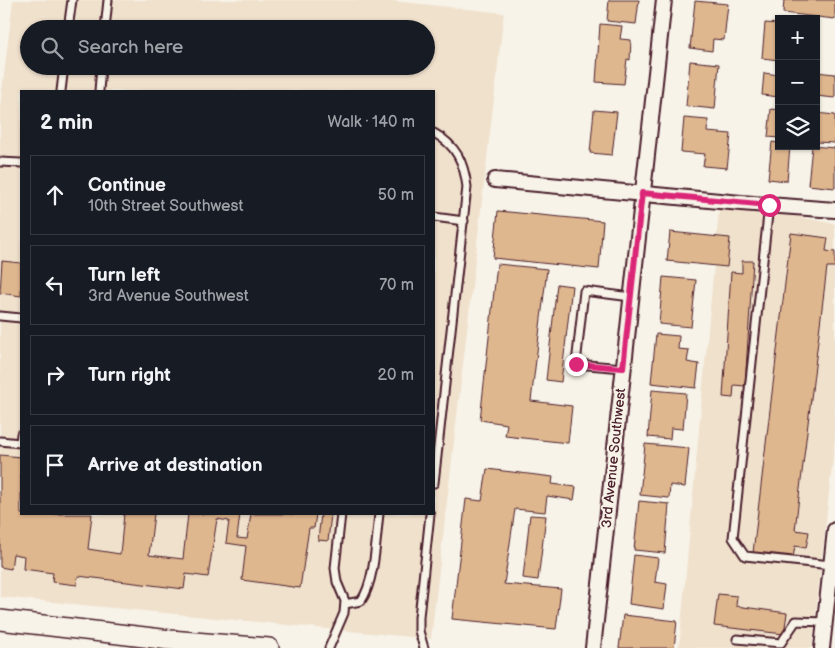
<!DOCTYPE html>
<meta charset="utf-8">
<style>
:root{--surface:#171b24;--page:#242831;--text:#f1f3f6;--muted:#9ea1a6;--line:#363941}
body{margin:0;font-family:"Balsamiq Sans",sans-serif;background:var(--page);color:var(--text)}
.controls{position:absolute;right:15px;top:15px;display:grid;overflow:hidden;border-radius:0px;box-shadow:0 1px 4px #0004}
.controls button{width:45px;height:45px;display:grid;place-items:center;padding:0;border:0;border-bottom:1px solid var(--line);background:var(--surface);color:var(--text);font:25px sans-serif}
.stop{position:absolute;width:15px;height:15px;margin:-11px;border:4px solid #db2777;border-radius:50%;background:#fff}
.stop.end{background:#db2777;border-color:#fff;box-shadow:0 1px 5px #0008}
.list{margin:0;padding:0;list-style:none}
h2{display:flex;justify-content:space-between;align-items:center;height:65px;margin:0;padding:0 20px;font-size:21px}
h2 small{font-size:16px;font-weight:400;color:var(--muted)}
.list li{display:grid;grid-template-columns:32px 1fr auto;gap:15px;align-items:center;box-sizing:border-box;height:80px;margin:0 10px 10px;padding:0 10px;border:1px solid var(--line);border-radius:0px}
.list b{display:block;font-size:19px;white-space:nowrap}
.list p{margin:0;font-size:16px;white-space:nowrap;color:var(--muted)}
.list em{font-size:16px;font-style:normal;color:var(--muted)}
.icon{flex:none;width:28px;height:28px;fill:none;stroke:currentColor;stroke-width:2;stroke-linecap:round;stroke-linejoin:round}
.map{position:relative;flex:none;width:835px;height:648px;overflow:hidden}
.search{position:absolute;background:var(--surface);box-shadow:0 1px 4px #0004;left:20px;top:20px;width:415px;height:55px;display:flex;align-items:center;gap:12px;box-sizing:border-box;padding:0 18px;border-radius:28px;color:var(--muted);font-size:19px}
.panel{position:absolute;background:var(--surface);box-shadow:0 1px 4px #0004;left:20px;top:90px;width:415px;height:425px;border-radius:0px}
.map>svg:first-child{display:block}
.built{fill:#f0e1cd;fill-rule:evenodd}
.building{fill:#dfb78f;stroke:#4a1f2b}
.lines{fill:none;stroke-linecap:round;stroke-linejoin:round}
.service-casing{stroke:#4a1f2b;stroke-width:11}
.minor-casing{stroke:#4a1f2b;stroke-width:18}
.secondary-casing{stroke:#4a1f2b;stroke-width:22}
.service{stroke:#f7f3e8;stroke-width:7}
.minor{stroke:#f7f3e8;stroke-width:14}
.secondary{stroke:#f7f3e8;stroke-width:19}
.route{stroke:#db2777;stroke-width:6}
.labels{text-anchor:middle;stroke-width:4;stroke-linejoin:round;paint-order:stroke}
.street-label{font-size:14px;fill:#4a1f2b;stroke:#f7f3e8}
</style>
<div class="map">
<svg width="835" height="648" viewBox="0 0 835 648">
<rect width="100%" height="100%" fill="#f7f3e8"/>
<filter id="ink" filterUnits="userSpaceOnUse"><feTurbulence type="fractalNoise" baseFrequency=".02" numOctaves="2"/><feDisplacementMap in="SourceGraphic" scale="10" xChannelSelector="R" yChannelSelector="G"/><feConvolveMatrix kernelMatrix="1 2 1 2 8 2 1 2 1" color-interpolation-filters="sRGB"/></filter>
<g filter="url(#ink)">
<path class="built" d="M 13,0 L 385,0 L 504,13 L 431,639 L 0,597 L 0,107 ZM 29,29 L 426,29 L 426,66 L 29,66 ZM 21,91 L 434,91 L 434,514 L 21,514 Z
M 719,210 L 791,215 L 835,224 L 835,439 L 812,648 L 679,648 Z"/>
<path class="building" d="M 609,0 L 639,0 L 636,24 L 607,21 Z
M 784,0 L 835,0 L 835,19 L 783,13 Z
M 695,1 L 728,4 L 724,40 L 713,39 L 712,51 L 690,48 Z
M 765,23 L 779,24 L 779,60 L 762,58 Z
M 600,24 L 622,26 L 620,39 L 631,40 L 630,60 L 627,59 L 624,84 L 596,82 Z
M 690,61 L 719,64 L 715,109 L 686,106 Z
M 816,72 L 835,74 L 835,98 L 816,96 Z
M 764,73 L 779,75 L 779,97 L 762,95 Z
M 771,109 L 779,110 L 779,138 L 768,137 Z
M 594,110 L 617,112 L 612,155 L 590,153 Z
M 816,113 L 835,115 L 835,143 L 816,142 Z
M 684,118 L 708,120 L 707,132 L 731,134 L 727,168 L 703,166 L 705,154 L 681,152 Z
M 772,142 L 779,143 L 779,146 L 790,146 L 787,181 L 768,179 Z
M 812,146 L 835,148 L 835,188 L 808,185 Z
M 498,211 L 603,221 L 599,269 L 493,258 Z
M 670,232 L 730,238 L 727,267 L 667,261 Z
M 791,233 L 828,238 L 826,251 L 835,252 L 835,267 L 827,267 L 795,530 L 809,532 L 806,548 L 795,546 L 793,558 L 753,553 Z
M 2,261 L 21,263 L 21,296 L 0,293 Z
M 742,261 L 753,261 L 745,386 L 734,385 L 733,398 L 723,397 L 731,272 L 742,273 Z
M 497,264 L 547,269 L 531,401 L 572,406 L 568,443 L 505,436 L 507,424 L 480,420 Z
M 663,277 L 696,280 L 691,327 L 659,324 Z
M 557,284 L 572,286 L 561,382 L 546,380 Z
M 656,334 L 679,336 L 678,349 L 689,350 L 687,362 L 699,364 L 696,388 L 651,383 Z
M 652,390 L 686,393 L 683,429 L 671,428 L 670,439 L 648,437 Z
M 645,444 L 689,448 L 685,487 L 670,485 L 669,498 L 640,495 Z
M 0,455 L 21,457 L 21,514 L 92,514 L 88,549 L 120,554 L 124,514 L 154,514 L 149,555 L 183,559 L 188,514 L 240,514 L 237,538 L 247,539 L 251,514 L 316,514 L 314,528 L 309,528 L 300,588 L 242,580 L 246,546 L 226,543 L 229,521 L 217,519 L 208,577 L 186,574 L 184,589 L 78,576 L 77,585 L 52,582 L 53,573 L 23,569 L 24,556 L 13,554 L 11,569 L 0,567 Z
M 487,469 L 553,477 L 552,484 L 576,487 L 574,500 L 547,496 L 545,512 L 515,509 L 504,584 L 561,589 L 556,629 L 452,619 L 466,499 L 482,501 Z
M 639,501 L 669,504 L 665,553 L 634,550 Z
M 321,514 L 331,514 L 328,541 L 318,540 Z
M 530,515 L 546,516 L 538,580 L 523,578 Z
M 634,555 L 658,558 L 655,582 L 667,584 L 664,609 L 629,604 Z
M 718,594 L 737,596 L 736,606 L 787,613 L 784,634 L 714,626 Z
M 623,615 L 677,621 L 674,648 L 619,648 Z"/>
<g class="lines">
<defs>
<path id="service" d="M 68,29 L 72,0
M 105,29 L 108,0
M 61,91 L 64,66
M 99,91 L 101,66
M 434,133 C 456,145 464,162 467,187 L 434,483
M 0,162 L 21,163
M 769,205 L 733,538 L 745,556 L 831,565
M 434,217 L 464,221
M 0,316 L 21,318
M 623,368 L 576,364 L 584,291 L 631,297
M 0,441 L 20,443 L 21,434
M 345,604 L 361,601 C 375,582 376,538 379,514
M 737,639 L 781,643 L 796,621 L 825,622
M 329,648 L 344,613 L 345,601 L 337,582 L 335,568 L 341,514
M 424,648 L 419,631 L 419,617 L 430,514"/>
<path id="minor" d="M 495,180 L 741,203 L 835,210
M 593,648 L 664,0
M 822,648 L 835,530"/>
<path id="secondary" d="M 0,620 L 170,640 L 269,648"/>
</defs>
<use href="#service" class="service-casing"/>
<use href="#minor" class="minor-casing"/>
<use href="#secondary" class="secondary-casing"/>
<use href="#service" class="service"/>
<use href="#minor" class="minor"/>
<use href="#secondary" class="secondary"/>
</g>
</g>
<g class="lines" filter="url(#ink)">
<path class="route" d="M 576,364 L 623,368 L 642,193 L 769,205"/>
</g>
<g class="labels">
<g class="street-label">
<text transform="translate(613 458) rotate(-84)" y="5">3rd Avenue Southwest</text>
</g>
</g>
</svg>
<div class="controls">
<button>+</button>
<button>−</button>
<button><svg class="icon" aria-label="layers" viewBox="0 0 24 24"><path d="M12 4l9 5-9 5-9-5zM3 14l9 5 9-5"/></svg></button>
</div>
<div class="stop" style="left:769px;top:205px"></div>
<div class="stop end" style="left:576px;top:364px"></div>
<div class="search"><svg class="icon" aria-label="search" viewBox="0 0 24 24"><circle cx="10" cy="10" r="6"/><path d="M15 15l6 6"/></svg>Search here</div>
<section class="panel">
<h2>2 min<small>Walk · 140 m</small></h2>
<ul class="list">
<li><svg class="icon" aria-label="ahead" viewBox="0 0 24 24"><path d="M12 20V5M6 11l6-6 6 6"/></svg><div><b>Continue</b><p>10th Street Southwest</p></div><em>50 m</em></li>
<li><svg class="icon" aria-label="left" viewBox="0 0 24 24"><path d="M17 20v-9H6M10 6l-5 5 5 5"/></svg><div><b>Turn left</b><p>3rd Avenue Southwest</p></div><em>70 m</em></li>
<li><svg class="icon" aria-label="right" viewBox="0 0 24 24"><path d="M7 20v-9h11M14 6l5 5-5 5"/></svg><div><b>Turn right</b></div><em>20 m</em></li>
<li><svg class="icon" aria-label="arrive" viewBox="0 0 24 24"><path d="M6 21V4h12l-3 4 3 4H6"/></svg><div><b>Arrive at destination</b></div></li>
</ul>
</section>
</div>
